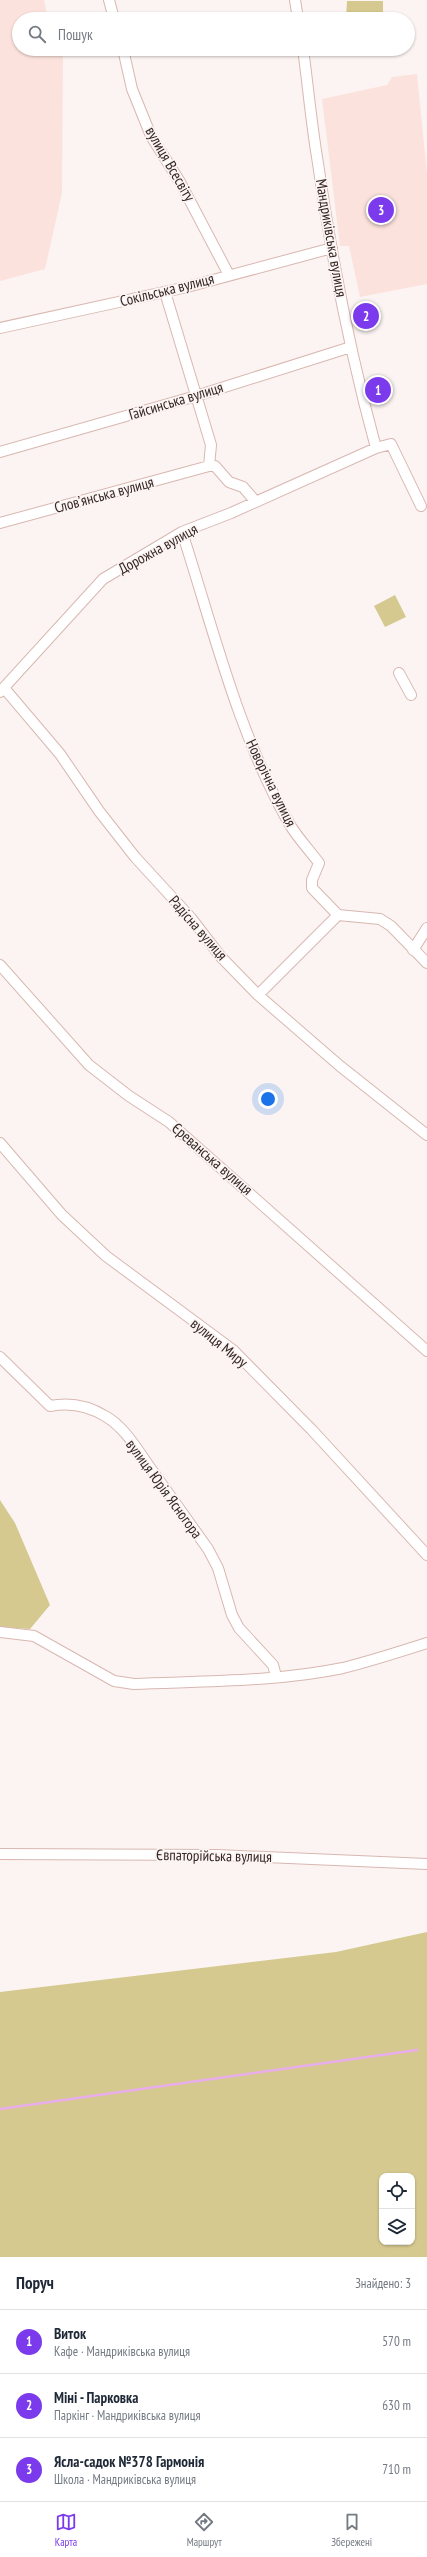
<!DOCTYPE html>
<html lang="uk">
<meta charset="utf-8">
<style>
:root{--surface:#fff;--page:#f6f6f7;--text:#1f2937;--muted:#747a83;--line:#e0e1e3;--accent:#7c3aed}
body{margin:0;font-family:"PT Sans Narrow",sans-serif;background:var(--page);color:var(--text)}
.controls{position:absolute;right:12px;bottom:12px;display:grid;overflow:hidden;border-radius:8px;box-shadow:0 1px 3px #0004}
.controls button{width:36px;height:36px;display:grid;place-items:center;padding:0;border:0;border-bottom:1px solid var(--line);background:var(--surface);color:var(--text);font:20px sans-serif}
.you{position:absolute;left:268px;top:1099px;width:14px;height:14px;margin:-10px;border:3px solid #fff;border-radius:50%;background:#1a73e8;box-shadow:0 0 0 6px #1a73e833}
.badge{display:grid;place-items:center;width:26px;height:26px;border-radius:50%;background:var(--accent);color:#fff;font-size:13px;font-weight:700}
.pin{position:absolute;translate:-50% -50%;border:2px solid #fff;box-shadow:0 1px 4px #0006}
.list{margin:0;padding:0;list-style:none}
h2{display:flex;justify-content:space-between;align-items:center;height:52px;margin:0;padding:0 16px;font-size:17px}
h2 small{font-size:13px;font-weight:400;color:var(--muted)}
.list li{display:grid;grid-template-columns:26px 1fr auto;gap:12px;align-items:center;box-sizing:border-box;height:64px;padding:0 16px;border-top:1px solid var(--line)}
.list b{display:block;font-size:15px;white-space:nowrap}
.list p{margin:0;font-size:13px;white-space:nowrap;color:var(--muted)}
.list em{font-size:13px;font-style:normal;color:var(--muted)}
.icon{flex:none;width:22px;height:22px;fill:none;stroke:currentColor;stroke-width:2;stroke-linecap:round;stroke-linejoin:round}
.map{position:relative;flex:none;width:427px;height:2257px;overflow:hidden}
.search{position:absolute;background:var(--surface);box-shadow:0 1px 3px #0004;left:12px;right:12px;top:12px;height:44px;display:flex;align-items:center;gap:10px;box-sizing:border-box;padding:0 14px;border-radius:22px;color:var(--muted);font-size:15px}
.sheet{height:244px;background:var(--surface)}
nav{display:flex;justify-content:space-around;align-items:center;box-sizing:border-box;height:56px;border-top:1px solid var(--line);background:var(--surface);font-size:11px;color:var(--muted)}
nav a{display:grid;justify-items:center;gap:2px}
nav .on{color:var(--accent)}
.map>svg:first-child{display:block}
.built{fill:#fce2dd}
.green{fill:#d5c98f;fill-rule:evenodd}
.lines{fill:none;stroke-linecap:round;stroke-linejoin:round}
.stream{stroke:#e9adec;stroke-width:2.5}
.minor-casing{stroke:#d9b7b0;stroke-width:12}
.minor{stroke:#fff;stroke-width:10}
.labels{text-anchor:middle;stroke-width:3.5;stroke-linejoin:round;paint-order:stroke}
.street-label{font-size:15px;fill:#342724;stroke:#fbf4f2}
</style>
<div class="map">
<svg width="427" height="2257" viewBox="0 0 427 2257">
<rect width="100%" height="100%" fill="#fbf4f2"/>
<path class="built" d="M 0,0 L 44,0 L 48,19 L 19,19 L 19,49 L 59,49 L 63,57 L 62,193 L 45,269 L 0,281 Z
M 417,74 L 427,174 L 427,284 L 360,297 L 349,246 L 340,246 L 322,99 L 387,85 L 392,77 Z"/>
<path class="green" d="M 347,1 L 383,1 L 383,19 L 346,19 Z
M 395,595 L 406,617 L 385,627 L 374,606 Z
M 0,1500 L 15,1523 L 50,1605 L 30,1629 L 0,1627 Z
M 427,1932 L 427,2257 L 0,2257 L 0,1992 L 336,1952 ZM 382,2176 L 412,2176 L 412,2242 L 382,2242 Z"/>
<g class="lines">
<path class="stream" d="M 0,2109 L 417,2050"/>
<defs>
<path id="minor" d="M 109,0 L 114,19
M 295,0 L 298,19
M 123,49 L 132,89 L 151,136 L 180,182 L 229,275
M 303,49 C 308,85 311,121 317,157 C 331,255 350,353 376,448
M 165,292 L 211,445 L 209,466
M 0,328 L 187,287 L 332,248
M 0,452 L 196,396 L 351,347
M 0,523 L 209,466 L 215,466 L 229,482 L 243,487 L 256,502
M 182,532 C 214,631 238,734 290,825 C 298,838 310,851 319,863 L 312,880 L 312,888 L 338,915 L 380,919 L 391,926 L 427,963
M 399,673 L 411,695
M 4,688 L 60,754 L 99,811 L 135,857 L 191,918 L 221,957 L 258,995 L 340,1066 L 427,1135
M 0,692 L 103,579 L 182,532 L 231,513 L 376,448 L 391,444 L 421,506
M 413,950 L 427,928
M 0,965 L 89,1065 L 129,1096 L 169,1122 L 427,1351
M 258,995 L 338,915
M 0,1143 L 62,1215 L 106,1256 L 233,1350 L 312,1430 L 427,1555
M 0,1357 L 50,1406 C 70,1402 87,1405 105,1416 C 125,1427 138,1451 151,1469 C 170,1496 189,1522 208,1549 L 218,1568 L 232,1615 L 239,1628 L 273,1665 L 276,1676
M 0,1632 L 34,1636 L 114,1681 L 134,1684 C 203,1681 275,1682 343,1668 C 371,1661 399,1652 427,1643
M 0,1854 L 217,1855 L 427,1864"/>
</defs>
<use href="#minor" class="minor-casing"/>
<use href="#minor" class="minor"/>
</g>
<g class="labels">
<g class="street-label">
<text transform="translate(170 164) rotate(60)" y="5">вулиця Всесвіту</text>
<text transform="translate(331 238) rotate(80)" y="5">Мандриківська вулиця</text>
<text transform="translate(167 290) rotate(-14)" y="5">Сокільська вулиця</text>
<text transform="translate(176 401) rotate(-17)" y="5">Гайсинська вулиця</text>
<text transform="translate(104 495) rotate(-15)" y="5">Словʼянська вулиця</text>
<text transform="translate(158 549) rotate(-29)" y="5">Дорожна вулиця</text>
<text transform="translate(271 783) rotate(64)" y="5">Новорічна вулиця</text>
<text transform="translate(198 928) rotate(49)" y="5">Радісна вулиця</text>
<text transform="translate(212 1159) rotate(41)" y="5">Єреванська вулиця</text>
<text transform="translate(219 1343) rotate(39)" y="5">вулиця Миру</text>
<text transform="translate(164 1489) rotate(54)" y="5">вулиця Юрія Ясногора</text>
<text transform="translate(214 1856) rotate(1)" y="5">Євпаторійська вулиця</text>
</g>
</g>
</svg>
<div class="controls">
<button><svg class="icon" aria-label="locate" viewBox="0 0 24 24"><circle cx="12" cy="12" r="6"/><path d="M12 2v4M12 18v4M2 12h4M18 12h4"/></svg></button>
<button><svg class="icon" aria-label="layers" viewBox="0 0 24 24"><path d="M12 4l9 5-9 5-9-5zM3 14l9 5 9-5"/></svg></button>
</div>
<div class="you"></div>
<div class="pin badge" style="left:378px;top:390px">1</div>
<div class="pin badge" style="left:366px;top:316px">2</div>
<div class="pin badge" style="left:381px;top:210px">3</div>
<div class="search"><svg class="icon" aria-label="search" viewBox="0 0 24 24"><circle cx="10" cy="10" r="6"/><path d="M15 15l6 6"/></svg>Пошук</div>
</div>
<section class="sheet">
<h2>Поруч<small>Знайдено: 3</small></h2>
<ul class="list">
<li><span class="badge">1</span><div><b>Виток</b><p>Кафе · Мандриківська вулиця</p></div><em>570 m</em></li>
<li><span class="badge">2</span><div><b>Міні - Парковка</b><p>Паркінг · Мандриківська вулиця</p></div><em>630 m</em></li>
<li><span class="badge">3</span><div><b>Ясла-садок №378 Гармонія</b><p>Школа · Мандриківська вулиця</p></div><em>710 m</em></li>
</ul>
</section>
<nav>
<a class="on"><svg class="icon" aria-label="map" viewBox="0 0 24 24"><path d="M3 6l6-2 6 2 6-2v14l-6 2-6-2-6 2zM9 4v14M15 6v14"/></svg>Карта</a>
<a><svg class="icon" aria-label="directions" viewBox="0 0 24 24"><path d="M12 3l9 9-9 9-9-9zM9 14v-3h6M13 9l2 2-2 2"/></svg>Маршрут</a>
<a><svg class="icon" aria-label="saved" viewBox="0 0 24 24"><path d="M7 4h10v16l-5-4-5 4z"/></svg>Збережені</a>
</nav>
